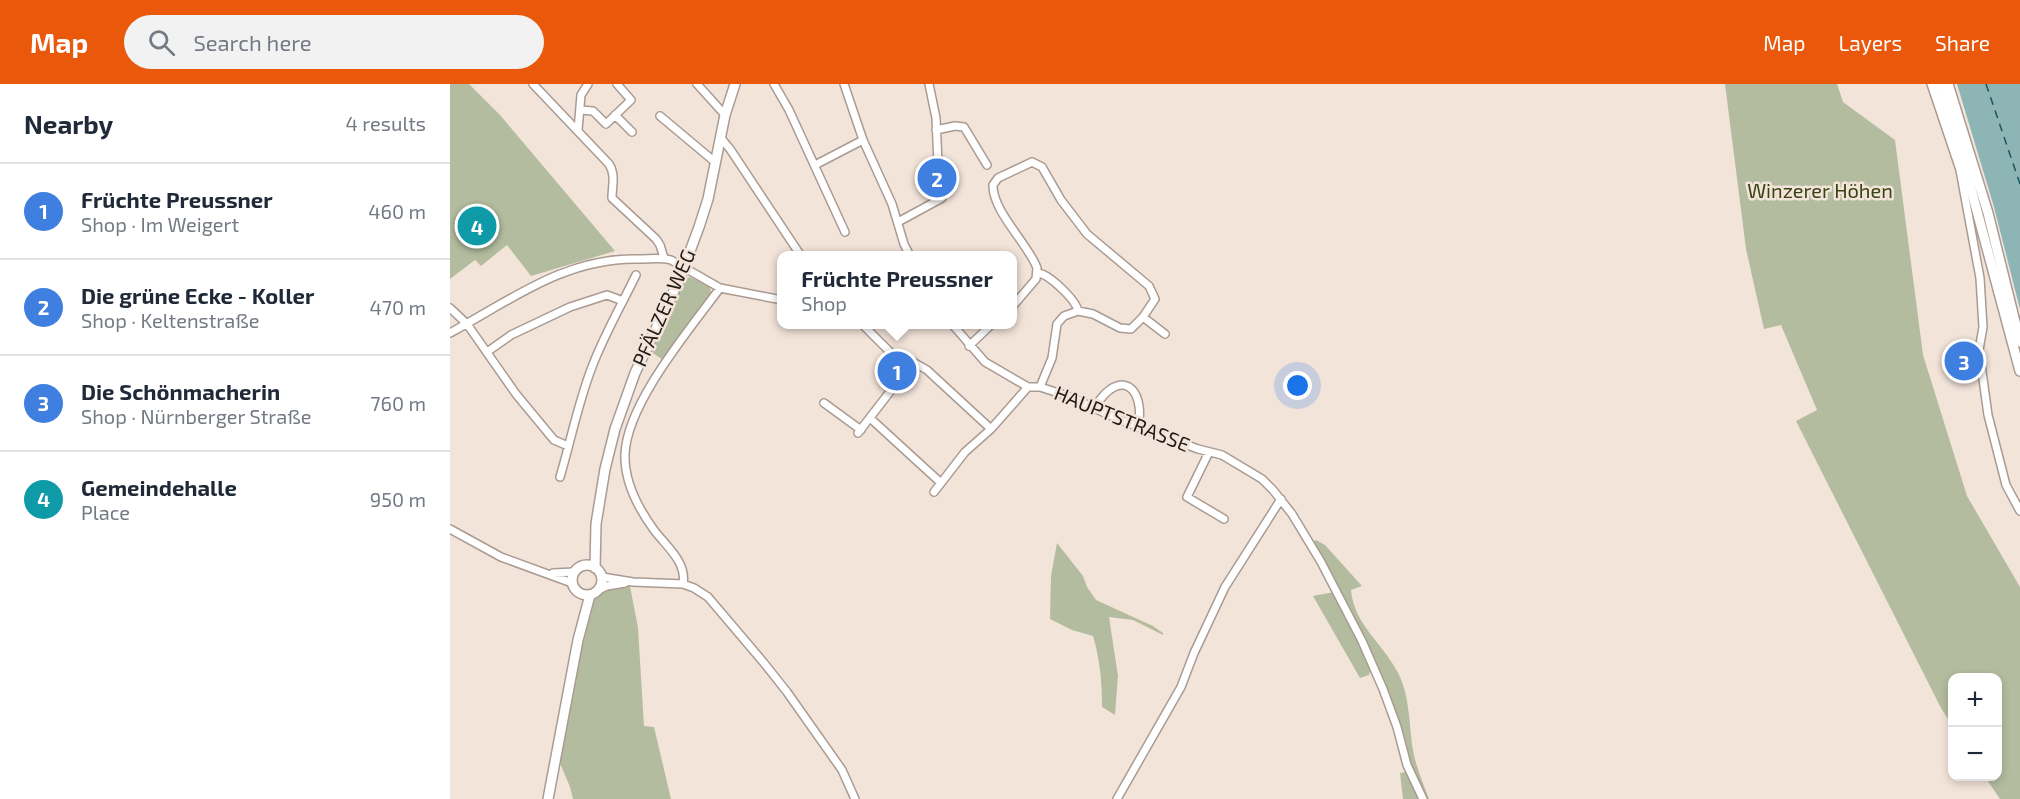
<!DOCTYPE html>
<meta charset="utf-8">
<style>
:root{--surface:#fff;--page:#f2f2f3;--text:#1f2937;--muted:#747a83;--line:#e0e1e3;--accent:#ea580c}
body{margin:0;font-family:"Exo 2",sans-serif;background:var(--page);color:var(--text)}
.controls{position:absolute;right:18px;bottom:18px;display:grid;overflow:hidden;border-radius:12px;box-shadow:0 3px 9px #0003}
.controls button{width:54px;height:54px;display:grid;place-items:center;padding:0;border:0;border-bottom:2px solid var(--line);background:var(--surface);color:var(--text);font:30px sans-serif}
.you{position:absolute;left:848px;top:302px;width:21px;height:21px;margin:-15px;border:4px solid #fff;border-radius:50%;background:#1a73e8;box-shadow:0 0 0 9px #1a73e833}
.badge{display:grid;place-items:center;width:39px;height:39px;border-radius:50%;background:var(--accent);color:#fff;font-size:20px;font-weight:700}
.pin{position:absolute;translate:-50% -50%;border:3px solid #fff;box-shadow:0 2px 6px #0006}
.popup{position:absolute;left:327px;top:167px;width:240px;height:78px;box-sizing:border-box;display:grid;place-content:center;border-radius:12px;background:var(--surface);filter:drop-shadow(0 2px 4px #0005);font-size:20px;white-space:nowrap;color:var(--muted)}
.popup b{font-size:22px;color:var(--text)}
.popup::after{content:'';position:absolute;left:50%;top:100%;margin-left:-12px;border:12px solid transparent;border-top-color:var(--surface)}
.list{margin:0;padding:0;list-style:none}
h2{display:flex;justify-content:space-between;align-items:center;height:78px;margin:0;padding:0 24px;font-size:26px}
h2 small{font-size:20px;font-weight:400;color:var(--muted)}
.list li{display:grid;grid-template-columns:39px 1fr auto;gap:18px;align-items:center;box-sizing:border-box;height:96px;padding:0 24px;border-top:2px solid var(--line)}
.list b{display:block;font-size:22px;white-space:nowrap}
.list p{margin:0;font-size:20px;white-space:nowrap;color:var(--muted)}
.list em{font-size:20px;font-style:normal;color:var(--muted)}
.icon{flex:none;width:33px;height:33px;fill:none;stroke:currentColor;stroke-width:2;stroke-linecap:round;stroke-linejoin:round}
.map{position:relative;flex:none;width:1570px;height:715px;overflow:hidden}
header{display:flex;align-items:center;gap:36px;box-sizing:border-box;height:84px;padding:0 30px;background:var(--accent);color:#fff}
header strong{font-size:28px}
nav{display:flex;gap:33px;margin-inline-start:auto;font-size:21px}
.search{width:420px;height:54px;background:var(--page);display:flex;align-items:center;gap:15px;box-sizing:border-box;padding:0 21px;border-radius:33px;color:var(--muted);font-size:22px}
main{display:flex}
aside{flex:1;background:var(--surface)}
.map>svg:first-child{display:block}
.green{fill:#b4bc9f}
.water{fill:#8db5b6}
.lines{fill:none;stroke-linecap:round;stroke-linejoin:round}
.ferry{stroke:#1c5557;stroke-width:1.5;stroke-dasharray:8 6;stroke-linecap:butt}
.street-casing{stroke:#a99b92;stroke-width:10}
.secondary-casing{stroke:#a99b92;stroke-width:12}
.street{stroke:#fff;stroke-width:7}
.secondary{stroke:#fff;stroke-width:9}
.labels{text-anchor:middle;stroke-width:5;stroke-linejoin:round;paint-order:stroke}
.park-label{font-size:20px;fill:#394312;stroke:#f3e4da}
.street-label{font-size:20px;fill:#1f1a16;stroke:#f3e4da}
</style>
<header>
<strong>Map</strong>
<div class="search"><svg class="icon" aria-label="search" viewBox="0 0 24 24"><circle cx="10" cy="10" r="6"/><path d="M15 15l6 6"/></svg>Search here</div>
<nav><a>Map</a><a>Layers</a><a>Share</a></nav>
</header>
<main>
<aside>
<h2>Nearby<small>4 results</small></h2>
<ul class="list">
<li><span class="badge" style="background:#3f7fe0">1</span><div><b>Früchte Preussner</b><p>Shop · Im Weigert</p></div><em>460 m</em></li>
<li><span class="badge" style="background:#3f7fe0">2</span><div><b>Die grüne Ecke - Koller</b><p>Shop · Keltenstraße</p></div><em>470 m</em></li>
<li><span class="badge" style="background:#3f7fe0">3</span><div><b>Die Schönmacherin</b><p>Shop · Nürnberger Straße</p></div><em>760 m</em></li>
<li><span class="badge" style="background:#0f9aa8">4</span><div><b>Gemeindehalle</b><p>Place</p></div><em>950 m</em></li>
</ul>
</aside>
<div class="map">
<svg width="1570" height="715" viewBox="0 0 1570 715">
<rect width="100%" height="100%" fill="#f3e4da"/>
<path class="green" d="M 0,0 L 19,0 L 50,31 L 165,167 L 81,192 L 57,161 L 31,182 L 25,176 L 0,195 Z
M 1275,0 L 1387,0 L 1393,18 L 1445,56 L 1473,271 L 1517,412 L 1570,503 L 1570,715 L 1550,715 L 1535,693 L 1548,692 L 1548,594 L 1502,594 L 1502,642 L 1491,624 L 1346,337 L 1367,326 L 1331,241 L 1314,245 L 1296,165 Z
M 240,193 L 260,203 L 261,209 L 213,276 L 200,267 L 234,195 Z
M 866,456 L 875,461 L 912,502 L 901,506 C 904,541 933,559 948,589 C 960,611 959,642 963,666 C 966,683 973,699 979,715 L 975,715 L 963,693 L 931,596 L 861,459 Z
M 607,459 L 633,492 L 637,503 L 646,516 L 703,542 L 713,549 L 713,551 L 683,536 L 659,533 L 668,592 L 665,631 L 652,623 C 652,599 650,575 643,552 L 622,546 L 600,535 L 601,492 Z
M 180,502 L 188,544 L 194,642 L 204,643 L 221,715 L 123,715 L 120,703 L 110,679 L 135,538 C 144,507 149,506 180,502 Z
M 884,508 L 921,583 L 919,591 L 910,594 L 863,512 Z
M 956,688 L 963,700 L 969,715 L 953,715 L 950,689 Z"/>
<path class="water" d="M 1507,0 L 1570,0 L 1570,225 L 1544,123 Z"/>
<g class="lines">
<path class="ferry" d="M 1536,0 L 1570,100"/>
<defs>
<path id="street" d="M 83,0 L 159,80 C 166,91 162,102 162,114 L 206,155 L 210,161 L 214,174
M 247,0 L 275,31
M 324,0 L 339,26 L 395,148
M 394,0 L 413,56 L 442,120 L 454,160 L 460,172
M 1481,0 L 1510,86 L 1530,194 L 1533,243 L 1529,266 L 1538,331 L 1556,401 L 1570,427
M 130,26 L 143,27 L 156,40 L 181,16 L 167,0
M 165,31 L 182,48
M 210,32 L 265,78
M 128,46 L 131,11 L 138,0
M 486,46 L 505,42 L 514,43 L 537,81
M 270,53 L 280,65 L 351,172
M 365,81 L 413,56
M 448,138 L 492,114 L 493,108 L 488,80 L 486,34 L 479,0
M 588,189 C 599,190 626,216 628,227
M 562,223 L 586,195 L 587,184 C 579,161 542,127 543,101 L 548,94 L 582,78 L 592,83 L 611,116 L 637,150 L 699,202 L 705,215 L 693,233 L 681,245 L 670,244 L 643,230 L 628,227 L 614,232 L 607,240 L 602,274 L 590,303
M 0,224 L 17,240 L 66,310 L 104,356 L 118,362
M 693,233 L 715,250
M 412,240 L 443,271 L 463,278 L 477,286 L 541,345 L 578,303
M 502,240 L 535,278 L 578,303 L 590,303 L 618,312 L 668,335 L 748,365 L 772,371 L 812,395 L 823,406 L 842,430 L 871,478 L 912,557 L 933,605 L 947,643 L 957,681 L 973,715
M 0,249 C 61,216 116,173 189,175 C 200,175 211,173 221,176 L 270,204 L 332,216
M 519,262 L 542,240
M 37,268 L 61,251 L 120,223 L 157,211 L 173,217
M 374,319 L 411,346
M 645,323 C 670,282 696,304 688,343
M 420,334 L 491,399 L 515,368 L 541,345
M 408,349 L 463,278
M 759,368 L 737,413 L 774,435
M 110,393 C 121,356 128,319 142,283 C 154,251 171,222 186,191
M 484,408 L 491,399
M 0,445 L 51,473 L 122,499
M 103,489 L 124,488
M 152,493 L 183,498 L 233,500 L 244,504 L 258,513 L 314,579 L 337,608 L 392,686 L 405,715
M 233,500 C 237,478 216,462 204,446 C 188,424 174,398 175,370 C 177,319 240,245 270,204
M 148,506 L 157,502 L 175,499
M 667,715 L 731,603 L 744,569 L 775,503 L 831,415"/>
<path id="secondary" d="M 1489,0 L 1513,75 L 1570,287
M 1498,0 L 1538,129 L 1570,258
M122 496a15 15 0 1 1 30 0a15 15 0 1 1-30 0Z
M 145,484 L 146,440 L 155,385 L 165,345 L 185,289 L 230,194 L 249,143 L 258,115 L 275,31 L 285,0
M 98,715 L 128,556 L 140,511"/>
</defs>
<use href="#street" class="street-casing"/>
<use href="#secondary" class="secondary-casing"/>
<use href="#street" class="street"/>
<use href="#secondary" class="secondary"/>
</g>
<g class="labels">
<g class="park-label">
<text x="1370" y="114">Winzerer Höhen</text>
</g>
<g class="street-label">
<text transform="translate(214 224) rotate(-66)" y="7">PFÄLZER WEG</text>
<text transform="translate(672 335) rotate(22)" y="7">HAUPTSTRASSE</text>
</g>
</g>
</svg>
<div class="controls">
<button>+</button>
<button>−</button>
</div>
<div class="you"></div>
<div class="pin badge" style="left:447px;top:287px;background:#3f7fe0">1</div>
<div class="popup"><b>Früchte Preussner</b>Shop</div>
<div class="pin badge" style="left:487px;top:94px;background:#3f7fe0">2</div>
<div class="pin badge" style="left:1514px;top:277px;background:#3f7fe0">3</div>
<div class="pin badge" style="left:27px;top:142px;background:#0f9aa8">4</div>
</div>
</main>
